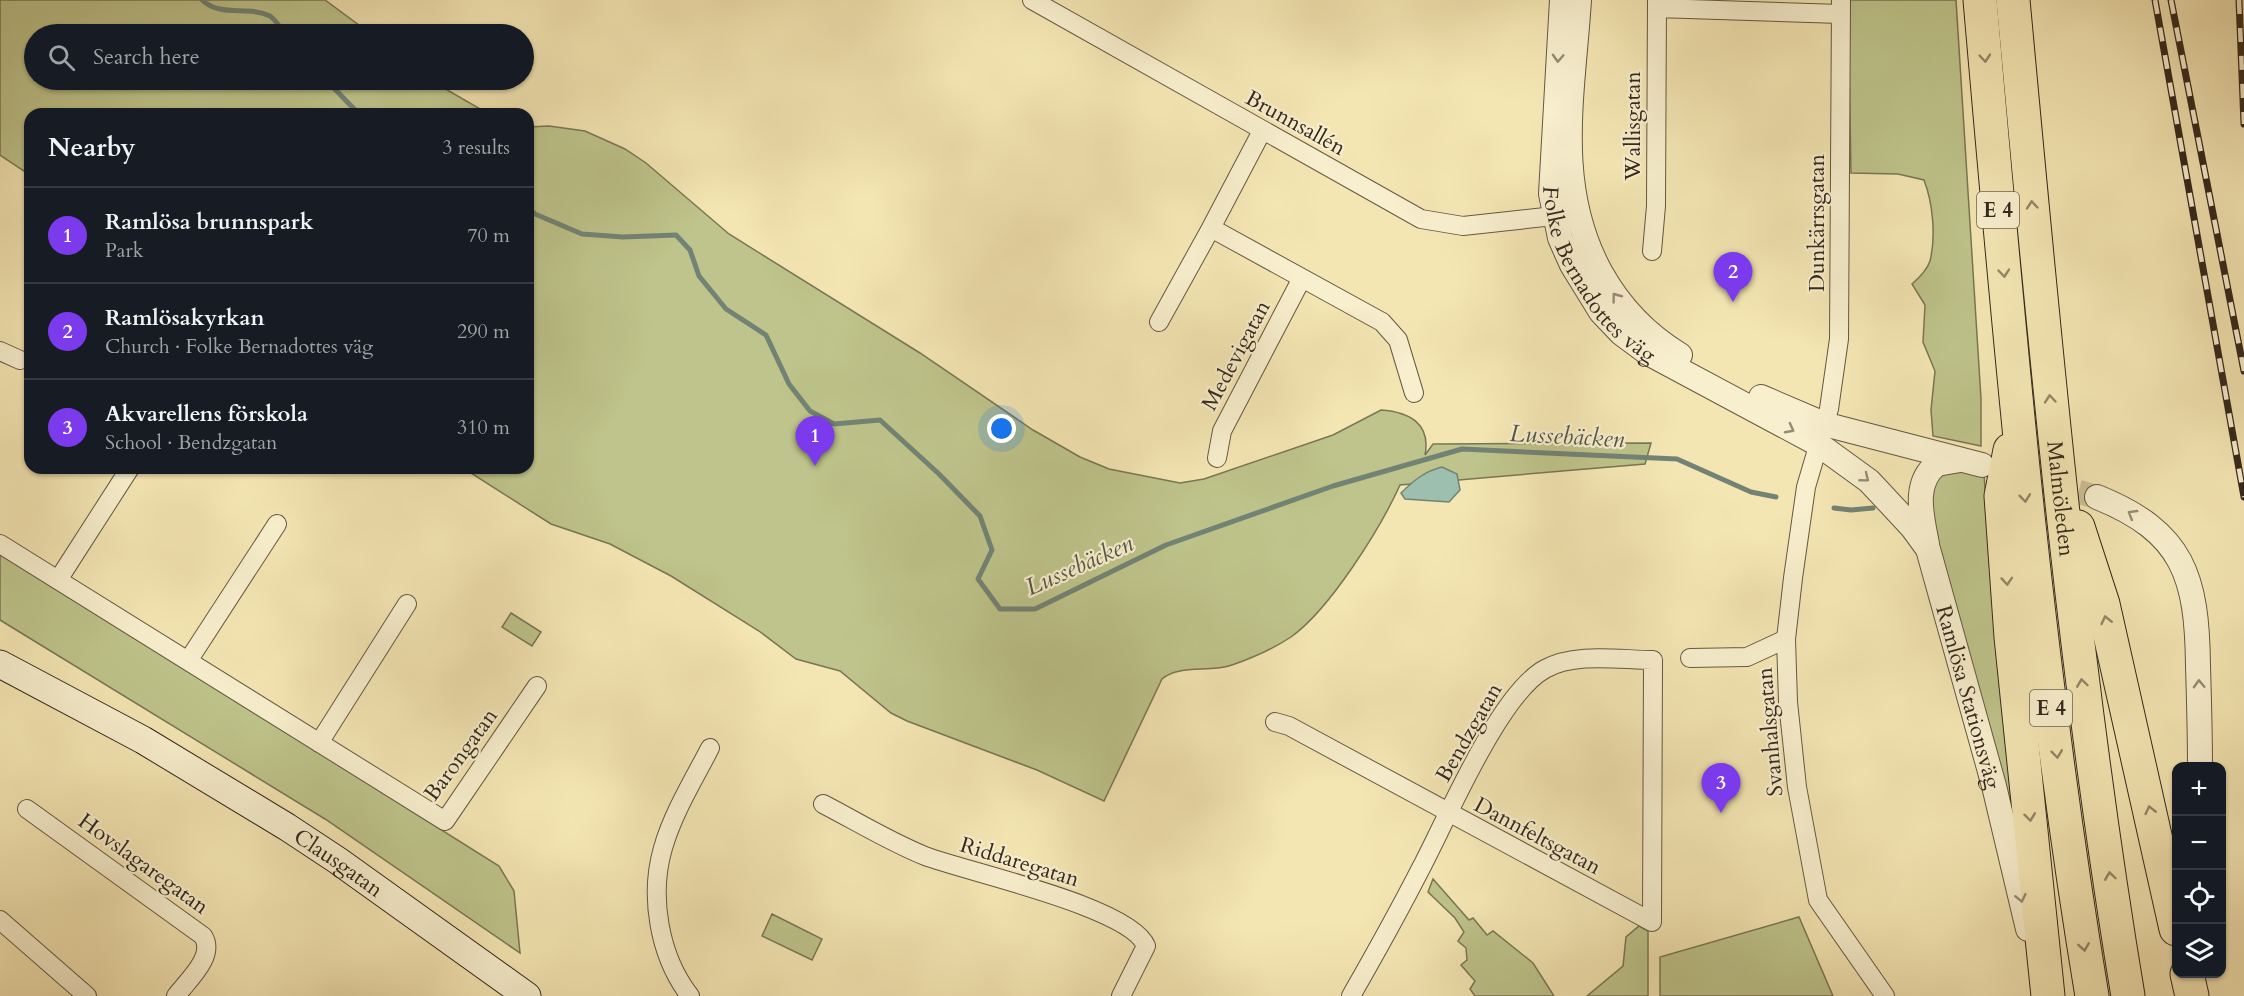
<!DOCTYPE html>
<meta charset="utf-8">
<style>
:root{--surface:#171b24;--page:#242831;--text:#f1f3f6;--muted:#9ea1a6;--line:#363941;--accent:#7c3aed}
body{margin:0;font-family:Cardo,serif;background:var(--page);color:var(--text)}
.controls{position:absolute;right:18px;bottom:18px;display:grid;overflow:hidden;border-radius:12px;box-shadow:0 2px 4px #0004}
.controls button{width:54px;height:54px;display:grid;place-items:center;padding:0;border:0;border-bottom:2px solid var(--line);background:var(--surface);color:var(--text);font:30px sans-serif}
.you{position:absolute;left:1002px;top:429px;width:21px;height:21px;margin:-15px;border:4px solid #fff;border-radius:50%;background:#1a73e8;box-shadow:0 0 0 9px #1a73e833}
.badge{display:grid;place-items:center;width:39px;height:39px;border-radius:50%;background:var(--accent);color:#fff;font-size:20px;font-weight:700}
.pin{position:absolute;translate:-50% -50px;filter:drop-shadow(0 2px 3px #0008)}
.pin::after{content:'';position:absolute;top:32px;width:21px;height:18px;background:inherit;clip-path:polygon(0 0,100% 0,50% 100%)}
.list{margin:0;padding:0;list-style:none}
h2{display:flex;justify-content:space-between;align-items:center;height:78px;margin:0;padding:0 24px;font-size:26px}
h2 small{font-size:20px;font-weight:400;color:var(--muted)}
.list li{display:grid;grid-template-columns:39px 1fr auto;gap:18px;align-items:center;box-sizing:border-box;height:96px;padding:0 24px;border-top:2px solid var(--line)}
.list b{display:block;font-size:22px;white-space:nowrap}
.list p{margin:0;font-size:20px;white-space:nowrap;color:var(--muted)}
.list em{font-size:20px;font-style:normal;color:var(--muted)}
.icon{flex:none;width:33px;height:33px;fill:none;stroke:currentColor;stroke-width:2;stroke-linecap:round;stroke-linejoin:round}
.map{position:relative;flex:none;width:2244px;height:996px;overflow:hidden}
.search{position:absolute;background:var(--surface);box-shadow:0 2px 4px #0004;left:24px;top:24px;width:510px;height:66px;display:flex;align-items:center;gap:15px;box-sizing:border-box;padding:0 21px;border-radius:33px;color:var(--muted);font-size:22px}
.panel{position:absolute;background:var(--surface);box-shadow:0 2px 4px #0004;left:24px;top:108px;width:510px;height:366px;border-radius:18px}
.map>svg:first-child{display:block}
.green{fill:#bec48b;stroke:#797654;stroke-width:1.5}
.water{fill:#9cbfb0;stroke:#728375;stroke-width:1.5}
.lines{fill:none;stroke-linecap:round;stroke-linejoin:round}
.stream{stroke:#728375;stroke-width:5}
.tertiary-tunnel{stroke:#cec095;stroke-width:24;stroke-dasharray:24 12;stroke-linecap:butt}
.minor-casing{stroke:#645842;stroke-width:20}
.tertiary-casing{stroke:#645842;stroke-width:26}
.secondary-casing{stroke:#34281d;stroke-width:29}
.motorway-casing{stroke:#34281d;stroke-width:35}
.minor{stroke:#f8efce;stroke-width:18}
.tertiary{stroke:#f8efce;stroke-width:24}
.secondary{stroke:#f8efce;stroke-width:27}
.motorway{stroke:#f4e6b3;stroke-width:33}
.rail-casing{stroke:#34281d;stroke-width:7}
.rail{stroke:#f8efce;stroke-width:4.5;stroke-dasharray:14;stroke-linecap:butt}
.oneway{stroke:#968c76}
.oneway2{stroke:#948768}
.labels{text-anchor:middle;stroke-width:4.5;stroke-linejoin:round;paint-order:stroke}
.shield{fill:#f8efce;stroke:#6f6452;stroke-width:1.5}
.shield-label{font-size:21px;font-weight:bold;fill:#34281d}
.street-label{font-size:22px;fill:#34281d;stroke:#f8efce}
.water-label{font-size:24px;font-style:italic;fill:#535549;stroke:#f8efce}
</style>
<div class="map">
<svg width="2244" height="996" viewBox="0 0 2244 996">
<rect width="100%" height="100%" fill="#f4e6b3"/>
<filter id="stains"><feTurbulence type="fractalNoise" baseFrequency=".00333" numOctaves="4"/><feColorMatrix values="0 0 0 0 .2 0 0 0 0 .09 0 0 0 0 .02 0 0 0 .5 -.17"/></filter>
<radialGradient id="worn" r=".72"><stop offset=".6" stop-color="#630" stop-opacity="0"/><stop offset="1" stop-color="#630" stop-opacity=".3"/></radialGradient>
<path class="green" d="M 0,0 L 325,0 L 371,34 L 34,34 L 34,80 L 430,80 L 489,114 L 30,114 L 30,175 L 0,155 Z
M 1848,0 L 1956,0 L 1981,399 L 1981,446 L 1933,436 L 1931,410 L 1935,371 L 1923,342 L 1925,305 L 1912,284 C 1919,278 1927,270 1930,261 C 1936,237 1933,203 1924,180 L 1898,174 L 1851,173 Z
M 549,126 L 585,131 L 625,149 L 646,163 L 729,234 L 920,353 L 1033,430 L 1080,457 L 1109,469 L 1180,483 L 1204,479 L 1333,435 L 1381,410 C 1410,412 1431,424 1425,455 L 1433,444 L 1651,443 L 1645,464 L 1400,485 C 1380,529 1330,609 1291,637 C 1273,649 1252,658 1232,665 C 1210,673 1179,664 1162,679 L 1104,801 L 1037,770 L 907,721 L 891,713 L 840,671 L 796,659 L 759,631 L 671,576 L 610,544 L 551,524 L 463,468 L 528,468 L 528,127 Z
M 1949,471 L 1984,474 L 1997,660 L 2019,847 L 1935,547 L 1930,489 L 1936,478 Z
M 0,553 L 499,866 L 514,891 L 520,953 L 325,819 L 0,620 Z
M 511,613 L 541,632 L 532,646 L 502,627 Z
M 1433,879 L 1469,920 L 1473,918 L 1487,935 L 1493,931 L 1533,963 L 1554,996 L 1475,996 L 1470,989 L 1475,981 L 1461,965 L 1467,960 L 1466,948 L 1458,941 L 1464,932 L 1455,918 L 1428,892 Z
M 772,914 L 822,939 L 812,960 L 762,936 Z
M 1799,917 L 1833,996 L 1660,996 L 1660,957 Z
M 1639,926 L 1648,931 L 1648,996 L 1587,996 L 1623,966 L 1626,937 Z"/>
<path class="water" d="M 1442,467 L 1457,474 L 1460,490 L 1449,502 L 1405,499 L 1401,493 C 1413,481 1425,471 1442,467 Z"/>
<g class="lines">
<path class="stream" d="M 202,0 C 221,18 248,5 270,16 C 276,20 281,29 285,34
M 326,80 L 359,114
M 528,208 L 535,214 L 582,234 L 623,237 L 676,235 L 690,250 L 699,276 L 726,309 L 766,335 L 789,384 L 810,411 L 834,424 L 880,420 L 939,474 L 980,516 L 992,550 L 978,579 L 1000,609 L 1035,609 L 1166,545 L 1333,486 L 1462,449 L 1677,459 L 1751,492 L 1776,497
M 1834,508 L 1851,510 L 1873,508"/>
<path class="tertiary-tunnel" d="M 2009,473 L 2097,497"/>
<defs>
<path id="minor" d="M 1032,0 L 1421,219 L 1463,226 L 1554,216
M 1841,0 L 1839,339 L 1829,409 L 1806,487 L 1793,578 L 1786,639 L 1788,702 L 1797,787 L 1818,900 L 1885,996
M 1657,8 L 1841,14
M 1262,131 L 1211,228 L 1382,322 L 1398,340 L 1414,393
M 1652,251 L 1656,206 L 1657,0
M 1159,322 L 1211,228
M 0,351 L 20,360
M 1217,458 L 1222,431 L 1302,278
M 0,544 L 445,821 L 537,686
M 58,580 L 130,468
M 1690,658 L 1747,657 L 1786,639
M 188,661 L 277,524
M 1275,722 L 1289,726 L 1652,922 L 1653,660 C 1620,660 1575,652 1545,669 C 1499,694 1447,819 1421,868 C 1399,911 1375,954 1351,996
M 319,743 L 407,604
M 823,804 C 856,821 890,842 925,856 C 967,872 1131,907 1146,946 L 1121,996
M 27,809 L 203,936 C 216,956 188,980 176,996
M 0,920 L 87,996
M 690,996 C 659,956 649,896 663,848 C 673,813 693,781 710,748"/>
<g id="tertiary">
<path id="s1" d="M 1562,0 L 1551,194 L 1560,238 L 1572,265 L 1601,312 L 1621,333 L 1648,353 L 1818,444 L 1869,481 L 1912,527 L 1928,549 L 1994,786 L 2028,929"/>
<path d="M 1579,0 C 1573,95 1553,186 1601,273 C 1620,307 1647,335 1680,355"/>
<path d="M 1761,397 L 1824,424 L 1982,465"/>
<path d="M 2097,497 C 2184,532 2197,577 2198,666 C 2199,699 2200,733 2200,766"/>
<path d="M 1927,544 C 1922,517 1912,483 1937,464 L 1960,460"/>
</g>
<g id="secondary">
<path id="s2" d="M 0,664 L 143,740 L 287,827 L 337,860 L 527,996"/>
</g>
<g id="motorway">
<path d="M 1980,0 C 2009,333 2037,666 2092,996"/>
<path id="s3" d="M 2013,0 C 2044,333 2073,666 2128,996"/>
<path d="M 2010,450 L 2001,496 L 2011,637 L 2048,996"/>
<path d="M 2078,527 L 2103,604 L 2176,929"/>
<path d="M 2187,974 L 2192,996"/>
</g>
</defs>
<use href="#minor" class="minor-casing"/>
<use href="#tertiary" class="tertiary-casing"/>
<use href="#secondary" class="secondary-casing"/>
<use href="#motorway" class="motorway-casing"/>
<use href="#minor" class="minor"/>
<use href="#tertiary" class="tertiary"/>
<use href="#secondary" class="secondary"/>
<use href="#motorway" class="motorway"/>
<defs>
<path id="rail" d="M 2155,0 L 2244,497
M 2171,0 L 2244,371
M 2239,0 L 2244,124"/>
</defs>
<use href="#rail" class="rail-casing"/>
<use href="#rail" class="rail"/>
</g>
<defs><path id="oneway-chevron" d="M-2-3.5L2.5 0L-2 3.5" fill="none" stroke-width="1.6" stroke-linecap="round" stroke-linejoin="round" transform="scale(1.5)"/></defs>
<g class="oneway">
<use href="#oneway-chevron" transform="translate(1558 58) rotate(93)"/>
<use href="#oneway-chevron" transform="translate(1616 297) rotate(-127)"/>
<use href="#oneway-chevron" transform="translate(1790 429) rotate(28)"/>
<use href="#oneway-chevron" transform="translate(1865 478) rotate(39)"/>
<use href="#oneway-chevron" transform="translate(2132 514) rotate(-149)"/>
<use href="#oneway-chevron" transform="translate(2199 684) rotate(-92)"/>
<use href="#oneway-chevron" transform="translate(2021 898) rotate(78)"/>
</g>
<g class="oneway2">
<use href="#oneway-chevron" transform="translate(1985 58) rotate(85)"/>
<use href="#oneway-chevron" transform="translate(2032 205) rotate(-95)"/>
<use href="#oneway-chevron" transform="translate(2004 273) rotate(85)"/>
<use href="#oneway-chevron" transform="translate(2050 399) rotate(-95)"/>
<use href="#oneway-chevron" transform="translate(2025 498) rotate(83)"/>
<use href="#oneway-chevron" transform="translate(2007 581) rotate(86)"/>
<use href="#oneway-chevron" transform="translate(2106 620) rotate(-103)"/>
<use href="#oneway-chevron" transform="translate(2082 683) rotate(-98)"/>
<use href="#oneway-chevron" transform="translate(2057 754) rotate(83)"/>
<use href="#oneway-chevron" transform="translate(2150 810) rotate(-103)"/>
<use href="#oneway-chevron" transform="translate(2030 817) rotate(83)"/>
<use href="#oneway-chevron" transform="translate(2110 876) rotate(-98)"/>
<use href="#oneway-chevron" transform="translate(2084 947) rotate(81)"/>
</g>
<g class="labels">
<g class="shield">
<rect x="1977" y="192" width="42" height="36" rx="4.5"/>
<rect x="2030" y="690" width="42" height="36" rx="4.5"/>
</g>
<g class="shield-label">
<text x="1998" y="217">E 4</text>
<text x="2051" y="715">E 4</text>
</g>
<g class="street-label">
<text transform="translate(1296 122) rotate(29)" y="8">Brunnsallén</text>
<text transform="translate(1632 126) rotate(-90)" y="8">Wallisgatan</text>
<text transform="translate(1816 223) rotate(-90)" y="8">Dunkärrsgatan</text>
<text dy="8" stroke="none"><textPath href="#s1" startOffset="290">Folke Bernadottes väg</textPath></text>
<text transform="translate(1235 355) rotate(-62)" y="8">Medevigatan</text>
<text dy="8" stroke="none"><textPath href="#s3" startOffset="501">Malmöleden</textPath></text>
<text dy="8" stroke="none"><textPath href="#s1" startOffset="886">Ramlösa Stationsväg</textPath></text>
<text transform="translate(1468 732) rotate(-60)" y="8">Bendzgatan</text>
<text transform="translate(1769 732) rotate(-95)" y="8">Svanhalsgatan</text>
<text transform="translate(460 754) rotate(-54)" y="8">Barongatan</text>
<text transform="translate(1538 835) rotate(28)" y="8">Dannfeltsgatan</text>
<text transform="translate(1020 861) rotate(17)" y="8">Riddaregatan</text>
<text transform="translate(144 863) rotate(36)" y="8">Hovslagaregatan</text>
<text dy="8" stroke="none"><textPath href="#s2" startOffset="393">Clausgatan</textPath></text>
</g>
<g class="water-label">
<text transform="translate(1567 436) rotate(3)" y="8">Lussebäcken</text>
<text transform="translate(1079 565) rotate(-24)" y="8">Lussebäcken</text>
</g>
</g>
<rect width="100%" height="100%" filter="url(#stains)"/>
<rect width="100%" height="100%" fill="url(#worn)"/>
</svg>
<div class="controls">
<button>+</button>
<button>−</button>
<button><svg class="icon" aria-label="locate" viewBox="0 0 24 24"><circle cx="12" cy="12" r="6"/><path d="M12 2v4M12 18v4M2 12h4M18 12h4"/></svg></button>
<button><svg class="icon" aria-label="layers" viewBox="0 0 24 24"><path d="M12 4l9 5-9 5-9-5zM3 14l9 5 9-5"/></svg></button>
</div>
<div class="you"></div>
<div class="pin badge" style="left:815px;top:466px">1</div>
<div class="pin badge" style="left:1733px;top:302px">2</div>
<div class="pin badge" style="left:1721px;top:813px">3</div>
<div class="search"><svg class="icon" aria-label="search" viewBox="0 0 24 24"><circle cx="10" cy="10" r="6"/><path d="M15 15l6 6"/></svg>Search here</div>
<section class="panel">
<h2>Nearby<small>3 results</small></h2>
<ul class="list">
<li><span class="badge">1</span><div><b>Ramlösa brunnspark</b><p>Park</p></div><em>70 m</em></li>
<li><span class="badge">2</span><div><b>Ramlösakyrkan</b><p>Church · Folke Bernadottes väg</p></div><em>290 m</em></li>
<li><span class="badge">3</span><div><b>Akvarellens förskola</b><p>School · Bendzgatan</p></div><em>310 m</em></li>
</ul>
</section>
</div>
